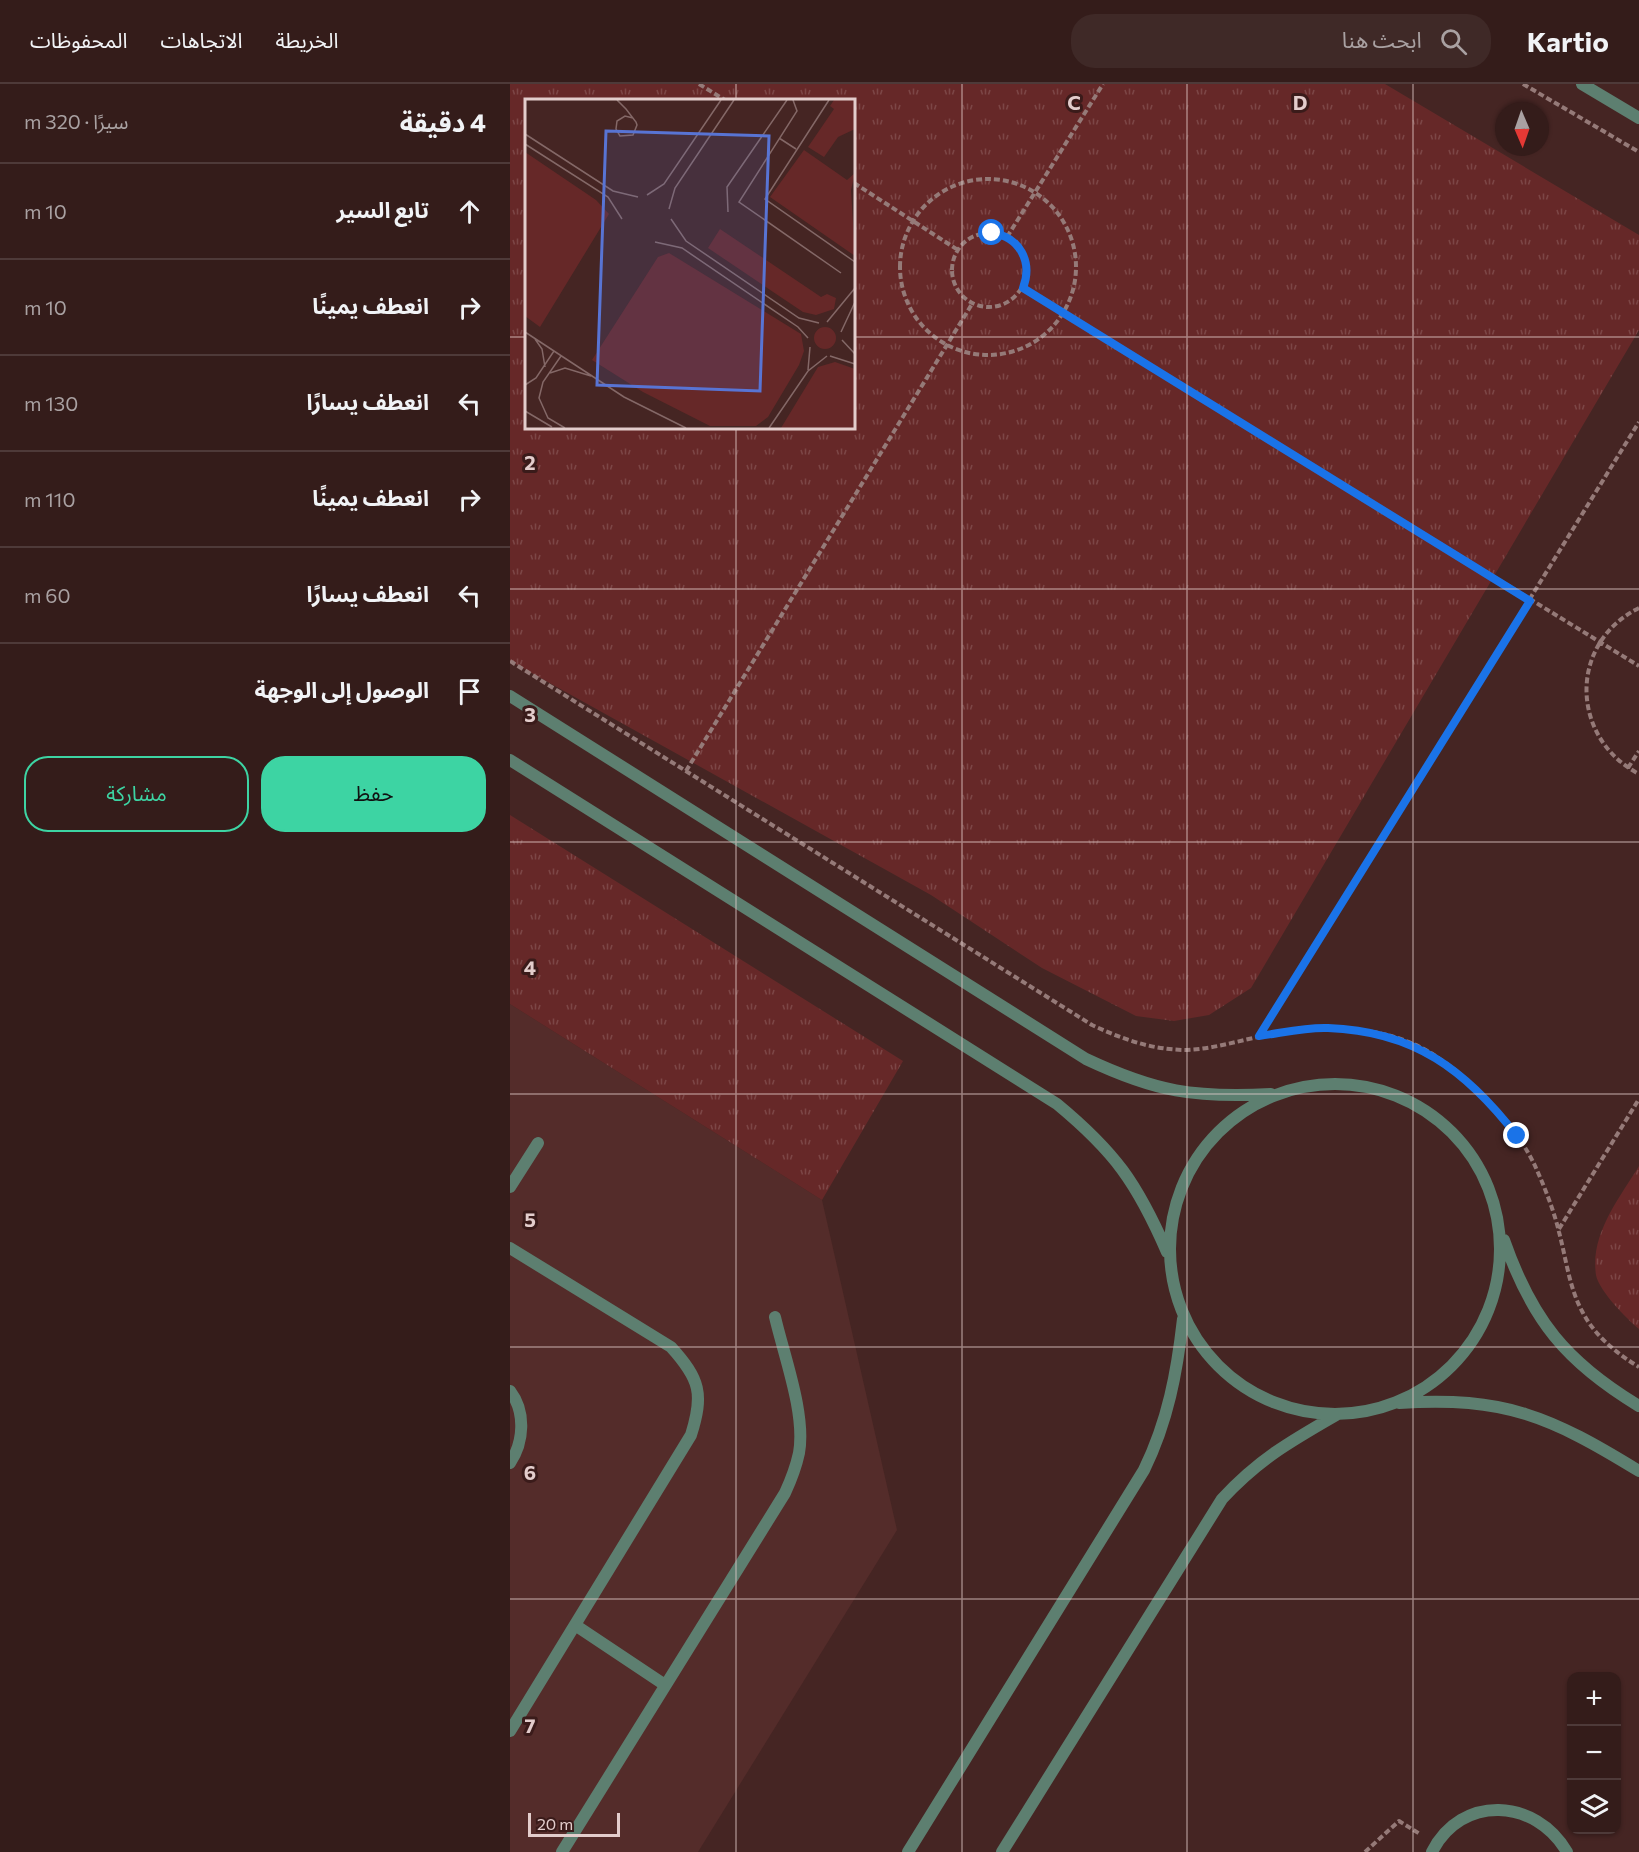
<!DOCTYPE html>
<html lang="ar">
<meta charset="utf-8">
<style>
:root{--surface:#341c1a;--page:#3f2927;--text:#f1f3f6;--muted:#a9a1a2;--line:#4e3a39;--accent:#3dd4a3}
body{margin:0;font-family:Commissioner,"Noto Sans Arabic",sans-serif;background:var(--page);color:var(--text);direction:rtl}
.controls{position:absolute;right:18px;bottom:18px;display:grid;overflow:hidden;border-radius:12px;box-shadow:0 2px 4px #0004}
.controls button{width:54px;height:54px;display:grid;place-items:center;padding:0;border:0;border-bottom:2px solid var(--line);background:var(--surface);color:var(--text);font:30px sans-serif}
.compass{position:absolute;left:985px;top:18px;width:54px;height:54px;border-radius:50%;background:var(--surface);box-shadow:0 2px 4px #0004;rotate:178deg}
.scale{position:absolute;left:18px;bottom:15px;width:92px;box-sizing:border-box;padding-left:6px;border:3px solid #e3cdcc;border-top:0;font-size:16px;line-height:21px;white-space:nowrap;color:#e3cdcc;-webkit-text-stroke:4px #3a1b1a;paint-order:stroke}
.stop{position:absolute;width:18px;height:18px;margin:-14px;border:4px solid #1a73e8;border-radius:50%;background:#fff}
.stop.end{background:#1a73e8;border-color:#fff;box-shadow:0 2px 6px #0008}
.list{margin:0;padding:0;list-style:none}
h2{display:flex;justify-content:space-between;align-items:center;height:78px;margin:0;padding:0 24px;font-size:26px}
h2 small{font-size:20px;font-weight:400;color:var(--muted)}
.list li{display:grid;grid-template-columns:39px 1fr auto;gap:18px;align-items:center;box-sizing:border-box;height:96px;padding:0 24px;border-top:2px solid var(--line)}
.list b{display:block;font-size:22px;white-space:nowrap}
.list em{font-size:20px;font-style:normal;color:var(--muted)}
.actions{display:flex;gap:12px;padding:18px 24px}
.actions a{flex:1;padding:14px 0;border:2px solid var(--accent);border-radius:24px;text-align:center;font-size:21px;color:var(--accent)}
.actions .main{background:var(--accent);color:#111}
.icon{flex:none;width:33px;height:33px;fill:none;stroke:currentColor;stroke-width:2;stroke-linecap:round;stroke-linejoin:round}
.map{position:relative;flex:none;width:1129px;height:1768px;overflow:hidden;direction:ltr}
header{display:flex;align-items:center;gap:36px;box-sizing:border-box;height:84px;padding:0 30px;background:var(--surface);border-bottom:2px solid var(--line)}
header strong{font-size:28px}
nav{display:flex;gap:33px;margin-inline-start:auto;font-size:21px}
.search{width:420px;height:54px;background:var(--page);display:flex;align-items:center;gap:15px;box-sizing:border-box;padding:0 21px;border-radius:24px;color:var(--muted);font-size:22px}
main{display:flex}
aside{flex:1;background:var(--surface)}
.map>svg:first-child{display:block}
.built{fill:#542c2a}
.grass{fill:url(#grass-tufts);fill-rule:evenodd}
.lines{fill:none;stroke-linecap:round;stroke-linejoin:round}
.path{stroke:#957a78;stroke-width:4;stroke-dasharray:6 3;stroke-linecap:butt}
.service{stroke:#5d7f70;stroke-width:12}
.tertiary{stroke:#5d7f70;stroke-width:12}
.route{stroke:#1a73e8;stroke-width:8}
.grid{fill:none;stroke:#e3cdcc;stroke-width:1.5;stroke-opacity:0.55}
.inset-road{fill:none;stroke:#846867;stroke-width:1.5}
.view{fill:#5874d4;fill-opacity:0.15;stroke:#5874d4;stroke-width:3}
.inset-edge{fill:none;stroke:#e3cdcc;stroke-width:3}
.grid-label{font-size:20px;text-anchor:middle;font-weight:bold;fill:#e3cdcc;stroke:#3a1b1a;stroke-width:6;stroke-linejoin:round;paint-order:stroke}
</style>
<header>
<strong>Kartio</strong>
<div class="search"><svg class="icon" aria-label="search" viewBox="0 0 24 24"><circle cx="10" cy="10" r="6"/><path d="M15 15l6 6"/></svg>ابحث هنا</div>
<nav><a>الخريطة</a><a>الاتجاهات</a><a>المحفوظات</a></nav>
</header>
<main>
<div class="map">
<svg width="1129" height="1768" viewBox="0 0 1129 1768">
<defs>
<pattern id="grass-tufts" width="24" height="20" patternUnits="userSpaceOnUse" patternTransform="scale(1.5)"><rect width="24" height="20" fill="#662828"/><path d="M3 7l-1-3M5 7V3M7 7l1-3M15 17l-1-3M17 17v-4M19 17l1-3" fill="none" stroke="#7c4646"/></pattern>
</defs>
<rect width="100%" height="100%" fill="#452523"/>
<path class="built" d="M 0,920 L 312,1116 L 387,1446 L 188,1768 L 0,1768 Z"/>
<path class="grass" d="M 0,0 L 875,0 L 1129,151 L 1129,246 L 741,904 L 699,931 L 664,937 L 626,932 L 532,884 L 421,811 L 0,577 ZM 16,16 L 344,16 L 344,344 L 16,344 Z
M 0,731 L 393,977 L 312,1116 L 0,920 Z
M 1129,1082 L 1129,1245 C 1117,1235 1089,1207 1086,1191 C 1080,1150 1109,1115 1129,1082 Z"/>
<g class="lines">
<path class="path" d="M 189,0 L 215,16
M 1013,0 L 1129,68
M390 183a88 88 0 1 1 176 0a88 88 0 1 1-176 0Z
M 344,99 L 448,166
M442 186a37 37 0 1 1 74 0a37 37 0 1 1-74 0Z
M 497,153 L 593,0
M 513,204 L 1129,582
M 1129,524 C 1058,559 1060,654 1129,690
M 0,577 L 582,941 C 612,955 642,966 677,966 C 701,965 724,958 748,953 C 805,941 873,938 924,971 C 963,996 1007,1042 1026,1084 C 1035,1104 1044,1127 1049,1148 C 1056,1174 1059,1203 1072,1227 C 1084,1251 1106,1269 1129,1283
M 1118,684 L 1129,667
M 176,687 L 462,220
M 750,952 L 1129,338
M 1049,1145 L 1129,1015
M 855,1768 L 889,1737 L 910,1750"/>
<path class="service" d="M 0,1103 L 28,1059
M 0,1164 L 161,1263 C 190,1295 194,1310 181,1351 L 0,1647
M 0,1307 C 16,1328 14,1358 0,1379
M 65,1541 L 155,1601
M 52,1768 L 275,1409 C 281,1396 286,1383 289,1369 C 296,1330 274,1272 265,1233
M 922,1768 C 951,1710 1026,1714 1057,1768"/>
<path class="tertiary" d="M 1072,0 L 1129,34
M 0,612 L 576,975 C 646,1008 684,1014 761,1010
M 0,676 L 547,1020 C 605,1068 627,1099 657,1168
M660 1165a165 165 0 1 1 330 0a165 165 0 1 1-330 0Z
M 994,1156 C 1022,1236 1056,1278 1129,1322
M 889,1319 C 995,1312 1041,1333 1129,1387
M 398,1768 L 634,1386 C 658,1337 667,1288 673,1235
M 492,1768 L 712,1415 C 749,1375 781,1357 828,1330"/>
</g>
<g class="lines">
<path class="route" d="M 482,149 C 510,153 523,178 513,204 L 1020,517 L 749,952 C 772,949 795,943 818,944 C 904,947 956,986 1007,1052"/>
</g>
<path class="grid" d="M 226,0 L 226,16M 452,0 L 452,1768M 677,0 L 677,1768M 903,0 L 903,1768M 0,253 L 16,253M 344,253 L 1129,253M 226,344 L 226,1768M 0,505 L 1129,505M 0,758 L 1129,758M 0,1010 L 1129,1010M 0,1263 L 1129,1263M 0,1515 L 1129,1515"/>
<g transform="translate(15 15)">
<rect width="330" height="330" fill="#452523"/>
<path d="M 309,1 L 330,1 L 330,30 L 313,38 L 299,58 L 283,48 L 309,10 L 305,7 ZM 279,51 L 322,81 L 330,74 L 326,91 L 330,157 L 245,98 ZM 0,53 L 71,101 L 84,115 L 15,228 L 0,217 ZM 195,130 L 296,198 L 302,195 L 311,199 L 309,210 L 291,216 L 278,213 L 183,149 ZM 144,154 L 276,235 L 279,252 L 274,266 L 243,318 L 231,327 L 185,327 L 118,293 L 67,261 L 133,158 ZM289 239a11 11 0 1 1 22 0a11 11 0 1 1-22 0ZM 310,263 L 330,270 L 330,329 L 256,329 L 293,268 Z" fill="#662828"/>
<path class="inset-road" d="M 92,1 L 101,10 L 111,23 L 112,26 L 108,36 L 95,37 L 91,30 L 92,22 L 100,17 L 108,19M 268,1 L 272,12 L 214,103 L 316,174M 304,1 L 240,100 L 330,163M 0,35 L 88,92 L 113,98M 254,39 L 271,50M 0,45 L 83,98 L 97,120M 122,96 L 139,85 L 196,1M 144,110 L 150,89 L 209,1M 203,113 L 202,88 L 262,1M 146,120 L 161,142 L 274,219 L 294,224M 130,143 L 157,149 L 273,228 L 283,239M 302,223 L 330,189M 0,233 L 99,298 L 161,329M 316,233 L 330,203M 10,240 L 17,250 L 20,268M 317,241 L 330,255M 36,257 L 18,283 L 14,299 L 23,319 L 40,329M 305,257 L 330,265M 283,271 L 285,248M 25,274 L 40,269 L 66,277M 0,286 L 11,279 L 29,252M 0,312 L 27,328M 244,329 L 283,272 L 302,257"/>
<path class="view" d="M 81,32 L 244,37 L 235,292 L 72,286 Z"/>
<rect width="330" height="330" class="inset-edge"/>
</g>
<g class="grid-label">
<text x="564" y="26">C</text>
<text x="790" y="26">D</text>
<text x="20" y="386">2</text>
<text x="20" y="638">3</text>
<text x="20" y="891">4</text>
<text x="20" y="1143">5</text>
<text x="20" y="1396">6</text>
<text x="20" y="1649">7</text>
</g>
</svg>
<div class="controls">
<button>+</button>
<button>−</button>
<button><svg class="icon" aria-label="layers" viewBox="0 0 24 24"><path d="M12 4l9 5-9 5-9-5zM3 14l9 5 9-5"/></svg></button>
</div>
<svg class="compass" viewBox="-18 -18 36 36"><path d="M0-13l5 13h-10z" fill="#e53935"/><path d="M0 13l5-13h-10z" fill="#a9a1a2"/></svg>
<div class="scale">20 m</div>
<div class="stop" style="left:482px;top:149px"></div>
<div class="stop end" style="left:1007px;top:1052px"></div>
</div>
<aside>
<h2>4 دقيقة<small>سيرًا · 320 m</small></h2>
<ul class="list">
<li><svg class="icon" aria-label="ahead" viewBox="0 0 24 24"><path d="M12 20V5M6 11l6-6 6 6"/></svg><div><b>تابع السير</b></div><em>10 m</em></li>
<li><svg class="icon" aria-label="right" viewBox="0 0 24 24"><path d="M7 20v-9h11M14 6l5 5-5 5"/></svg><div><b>انعطف يمينًا</b></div><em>10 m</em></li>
<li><svg class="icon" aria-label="left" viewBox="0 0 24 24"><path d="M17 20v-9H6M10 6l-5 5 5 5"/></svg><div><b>انعطف يسارًا</b></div><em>130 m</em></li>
<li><svg class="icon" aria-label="right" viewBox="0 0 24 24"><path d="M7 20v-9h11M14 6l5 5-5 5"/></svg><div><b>انعطف يمينًا</b></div><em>110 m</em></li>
<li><svg class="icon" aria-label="left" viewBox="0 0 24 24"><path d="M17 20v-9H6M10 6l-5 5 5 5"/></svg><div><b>انعطف يسارًا</b></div><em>60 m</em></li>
<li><svg class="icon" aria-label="arrive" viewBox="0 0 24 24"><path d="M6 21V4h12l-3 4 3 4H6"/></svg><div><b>الوصول إلى الوجهة</b></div></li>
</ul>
<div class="actions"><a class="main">حفظ</a><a>مشاركة</a></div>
</aside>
</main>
